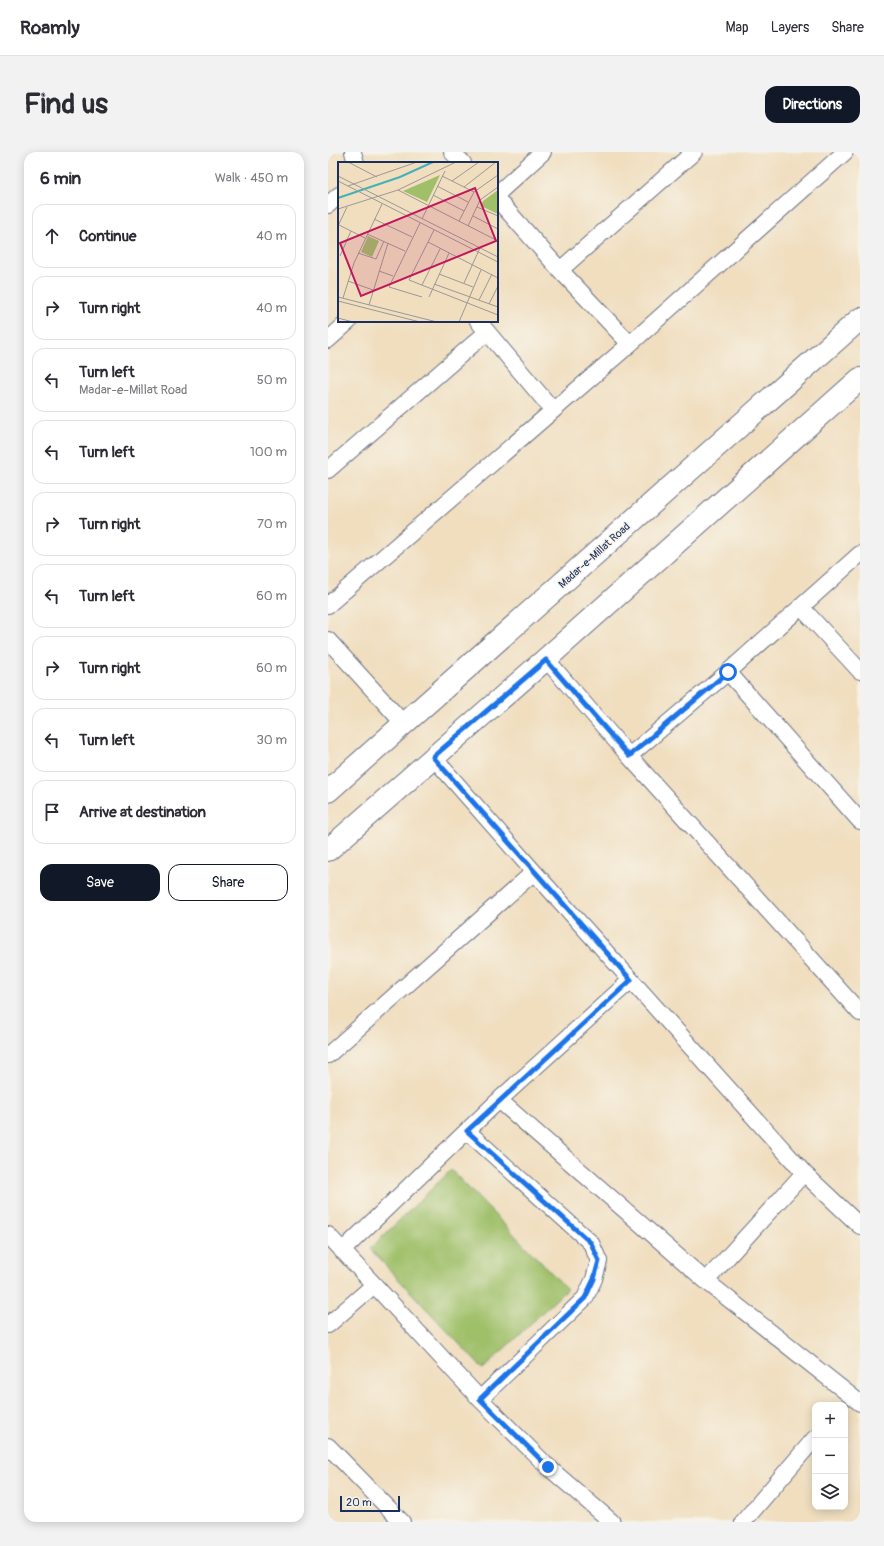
<!DOCTYPE html>
<meta charset="utf-8">
<style>
:root{--surface:#fff;--page:#f2f2f3;--text:#2b2b33;--muted:#7c7c81;--line:#e1e1e2;--accent:#111827}
body{margin:0;font-family:Pangolin,sans-serif;background:var(--page);color:var(--text)}
.controls{position:absolute;right:12px;bottom:12px;display:grid;overflow:hidden;border-radius:8px;box-shadow:0 2px 10px #0003}
.controls button{width:36px;height:36px;display:grid;place-items:center;padding:0;border:0;border-bottom:1px solid var(--line);background:var(--surface);color:var(--text);font:20px sans-serif}
.scale{position:absolute;left:12px;bottom:10px;width:60px;box-sizing:border-box;padding-left:4px;border:2px solid #1b2f5e;border-top:0;font-size:11px;line-height:14px;white-space:nowrap;color:#1b2f5e;-webkit-text-stroke:3px #f7f3e8;paint-order:stroke}
.stop{position:absolute;width:12px;height:12px;margin:-9px;border:3px solid #1a73e8;border-radius:50%;background:#fff}
.stop.end{background:#1a73e8;border-color:#fff;box-shadow:0 1px 4px #0008}
.list{margin:0;padding:0;list-style:none}
h2{display:flex;justify-content:space-between;align-items:center;height:52px;margin:0;padding:0 16px;font-size:17px}
h2 small{font-size:13px;font-weight:400;color:var(--muted)}
.list li{display:grid;grid-template-columns:26px 1fr auto;gap:12px;align-items:center;box-sizing:border-box;height:64px;margin:0 8px 8px;padding:0 8px;border:1px solid var(--line);border-radius:12px}
.list b{display:block;font-size:15px;white-space:nowrap}
.list p{margin:0;font-size:13px;white-space:nowrap;color:var(--muted)}
.list em{font-size:13px;font-style:normal;color:var(--muted)}
.actions{display:flex;gap:8px;padding:12px 16px}
.actions a{flex:1;padding:9px 0;border:1px solid var(--accent);border-radius:12px;text-align:center;font-size:14px;color:var(--accent)}
.actions .main{background:var(--accent);color:#fff}
.icon{flex:none;width:22px;height:22px;fill:none;stroke:currentColor;stroke-width:2;stroke-linecap:round;stroke-linejoin:round}
.map{position:relative;flex:none;width:532px;height:1370px;overflow:hidden;border-radius:12px}
header{display:flex;align-items:center;gap:24px;box-sizing:border-box;height:56px;padding:0 20px;background:var(--surface);border-bottom:1px solid var(--line)}
header strong{font-size:19px}
nav{display:flex;gap:22px;margin-inline-start:auto;font-size:14px}
.intro{display:flex;align-items:center;justify-content:space-between;box-sizing:border-box;height:96px;padding:0 24px}
h1{margin:0;font-size:28px}
.button{padding:10px 18px;border-radius:12px;background:var(--accent);color:#fff;font-size:14px;font-weight:700}
main{display:flex;gap:24px;padding:0 24px}
aside{flex:1;background:var(--surface);border-radius:12px;box-shadow:0 2px 10px #0003}
.map>svg:first-child{display:block}
.green{fill:#9fc069;stroke:#5d7864}
.lines{fill:none;stroke-linecap:round;stroke-linejoin:round}
.minor-casing{stroke:#666c80;stroke-width:18}
.secondary-casing{stroke:#666c80;stroke-width:24}
.minor{stroke:#fff;stroke-width:16}
.secondary{stroke:#fff;stroke-width:22}
.route{stroke:#1a73e8;stroke-width:5}
.labels{text-anchor:middle;stroke-width:3;stroke-linejoin:round;paint-order:stroke}
.street-label{font-size:11px;fill:#1b2f5e;stroke:#f7f3e8}
.inset-river{fill:none;stroke:#42b2ba;stroke-width:2}
.inset-road{fill:none;stroke:#9b9898;stroke-width:1}
.view{fill:#c2185b;fill-opacity:0.15;stroke:#c2185b;stroke-width:2}
.inset-edge{fill:none;stroke:#1b2f5e;stroke-width:2}
</style>
<header>
<strong>Roamly</strong>
<nav><a>Map</a><a>Layers</a><a>Share</a></nav>
</header>
<div class="intro"><h1>Find us</h1><a class="button">Directions</a></div>
<main>
<aside>
<h2>6 min<small>Walk · 450 m</small></h2>
<ul class="list">
<li><svg class="icon" aria-label="ahead" viewBox="0 0 24 24"><path d="M12 20V5M6 11l6-6 6 6"/></svg><div><b>Continue</b></div><em>40 m</em></li>
<li><svg class="icon" aria-label="right" viewBox="0 0 24 24"><path d="M7 20v-9h11M14 6l5 5-5 5"/></svg><div><b>Turn right</b></div><em>40 m</em></li>
<li><svg class="icon" aria-label="left" viewBox="0 0 24 24"><path d="M17 20v-9H6M10 6l-5 5 5 5"/></svg><div><b>Turn left</b><p>Madar-e-Millat Road</p></div><em>50 m</em></li>
<li><svg class="icon" aria-label="left" viewBox="0 0 24 24"><path d="M17 20v-9H6M10 6l-5 5 5 5"/></svg><div><b>Turn left</b></div><em>100 m</em></li>
<li><svg class="icon" aria-label="right" viewBox="0 0 24 24"><path d="M7 20v-9h11M14 6l5 5-5 5"/></svg><div><b>Turn right</b></div><em>70 m</em></li>
<li><svg class="icon" aria-label="left" viewBox="0 0 24 24"><path d="M17 20v-9H6M10 6l-5 5 5 5"/></svg><div><b>Turn left</b></div><em>60 m</em></li>
<li><svg class="icon" aria-label="right" viewBox="0 0 24 24"><path d="M7 20v-9h11M14 6l5 5-5 5"/></svg><div><b>Turn right</b></div><em>60 m</em></li>
<li><svg class="icon" aria-label="left" viewBox="0 0 24 24"><path d="M17 20v-9H6M10 6l-5 5 5 5"/></svg><div><b>Turn left</b></div><em>30 m</em></li>
<li><svg class="icon" aria-label="arrive" viewBox="0 0 24 24"><path d="M6 21V4h12l-3 4 3 4H6"/></svg><div><b>Arrive at destination</b></div></li>
</ul>
<div class="actions"><a class="main">Save</a><a>Share</a></div>
</aside>
<div class="map">
<svg width="532" height="1370" viewBox="0 0 532 1370">
<rect width="100%" height="100%" fill="#f7f3e8"/>
<filter id="ink" filterUnits="userSpaceOnUse"><feTurbulence type="fractalNoise" baseFrequency=".025" numOctaves="2"/><feDisplacementMap in="SourceGraphic" scale="8" xChannelSelector="R" yChannelSelector="G"/><feConvolveMatrix kernelMatrix="1 2 1 2 8 2 1 2 1" color-interpolation-filters="sRGB"/></filter>
<filter id="wash" filterUnits="userSpaceOnUse"><feTurbulence type="fractalNoise" baseFrequency=".012" numOctaves="4" result="noise"/><feDisplacementMap in="SourceGraphic" scale="16" xChannelSelector="R" yChannelSelector="G"/><feGaussianBlur stdDeviation="0.9" result="paint"/><feColorMatrix in="noise" values="0 0 0 0 0 0 0 0 0 0 0 0 0 0 0 0 0 1.4 0 .05"/><feComposite in="paint" operator="in"/></filter>
<g filter="url(#wash)">
<rect width="100%" height="100%" fill="#f0debf"/>
<path class="green" d="M 123,1018 L 239,1137 L 155,1217 L 42,1097 Z"/>
</g>
<g filter="url(#ink)">
<g class="lines">
<defs>
<path id="minor" d="M 25,0 L 28,11
M 124,0 L 135,11
M 169,42 L 215,0
M 169,47 L 232,118 L 302,192
M 0,53 L 11,43
M 232,118 L 366,0
M 150,169 L 224,257
M 0,188 L 21,169
M 0,318 L 159,180
M 0,453 L 302,192 L 517,0
M 473,455 L 532,519
M 0,488 L 76,572
M 218,507 L 301,604 L 532,861
M 400,520 L 532,669
M 301,604 L 400,520 L 532,402
M 105,605 L 206,720 L 476,1021 L 532,1074
M 0,903 L 206,720
M 171,948 L 378,1129 L 532,1251
M 139,979 L 263,1091 L 271,1109 L 266,1127 L 257,1146 L 152,1247
M 0,1083 L 152,1247 L 220,1315 L 284,1370
M 14,1099 L 171,948 L 303,828
M 378,1129 L 476,1021
M 0,1173 L 46,1133
M 0,1294 L 74,1370
M 415,1370 L 487,1286"/>
<path id="secondary" d="M 0,639 L 532,167
M 0,698 L 218,507 L 532,227"/>
</defs>
<use href="#minor" class="minor-casing"/>
<use href="#secondary" class="secondary-casing"/>
<use href="#minor" class="minor"/>
<use href="#secondary" class="secondary"/>
</g>
</g>
<g class="lines" filter="url(#ink)">
<path class="route" d="M 220,1315 L 152,1247 L 257,1146 L 266,1127 L 271,1109 L 263,1091 L 139,979 L 303,828 L 105,605 L 218,508 L 301,604 L 400,520"/>
</g>
<g class="labels">
<g class="street-label">
<text transform="translate(266 403) rotate(-42)" y="4">Madar-e-Millat Road</text>
</g>
</g>
<g transform="translate(10 10)">
<rect width="160" height="160" fill="#f0debf"/>
<path d="M 102,13 L 89,40 L 65,29 ZM 160,28 L 160,52 L 143,44 L 145,39 ZM 30,74 L 41,79 L 34,95 L 23,90 Z" fill="#9fc069"/>
<path class="inset-river" d="M 0,36 L 62,15 L 95,0"/>
<path class="inset-road" d="M 10,0 L 39,15M 0,14 L 160,95M 104,14 L 136,30M 0,19 L 160,100M 114,19 L 141,0M 10,24 L 79,0M 99,24 L 130,40M 126,25 L 158,0M 60,28 L 160,79M 95,33 L 126,49M 139,45 L 160,54M 0,47 L 60,28 L 118,0M 135,54 L 160,67M 36,57 L 74,75M 84,57 L 107,9M 121,59 L 136,30 L 160,13M 82,61 L 51,125 L 84,135M 1,63 L 27,76M 0,64 L 9,45M 130,64 L 142,38 L 160,25M 96,68 L 71,118 L 160,153M 29,72 L 67,89M 90,80 L 160,116M 20,91 L 38,97 L 46,79M 2,94 L 13,69M 41,109 L 55,114M 101,112 L 135,125M 10,119 L 35,128M 126,121 L 142,86M 96,122 L 160,145M 84,123 L 102,87M 0,135 L 99,160M 91,135 L 111,91M 5,136 L 16,101 L 44,42M 141,138 L 154,112M 0,139 L 82,160M 151,142 L 160,124M 31,143 L 50,81M 0,156 L 15,160M 121,160 L 143,108"/>
<path class="view" d="M 137,26 L 158,79 L 23,134 L 2,81 Z"/>
<rect width="160" height="160" class="inset-edge"/>
</g>
</svg>
<div class="controls">
<button>+</button>
<button>−</button>
<button><svg class="icon" aria-label="layers" viewBox="0 0 24 24"><path d="M12 4l9 5-9 5-9-5zM3 14l9 5 9-5"/></svg></button>
</div>
<div class="scale">20 m</div>
<div class="stop" style="left:400px;top:520px"></div>
<div class="stop end" style="left:220px;top:1315px"></div>
</div>
</main>
